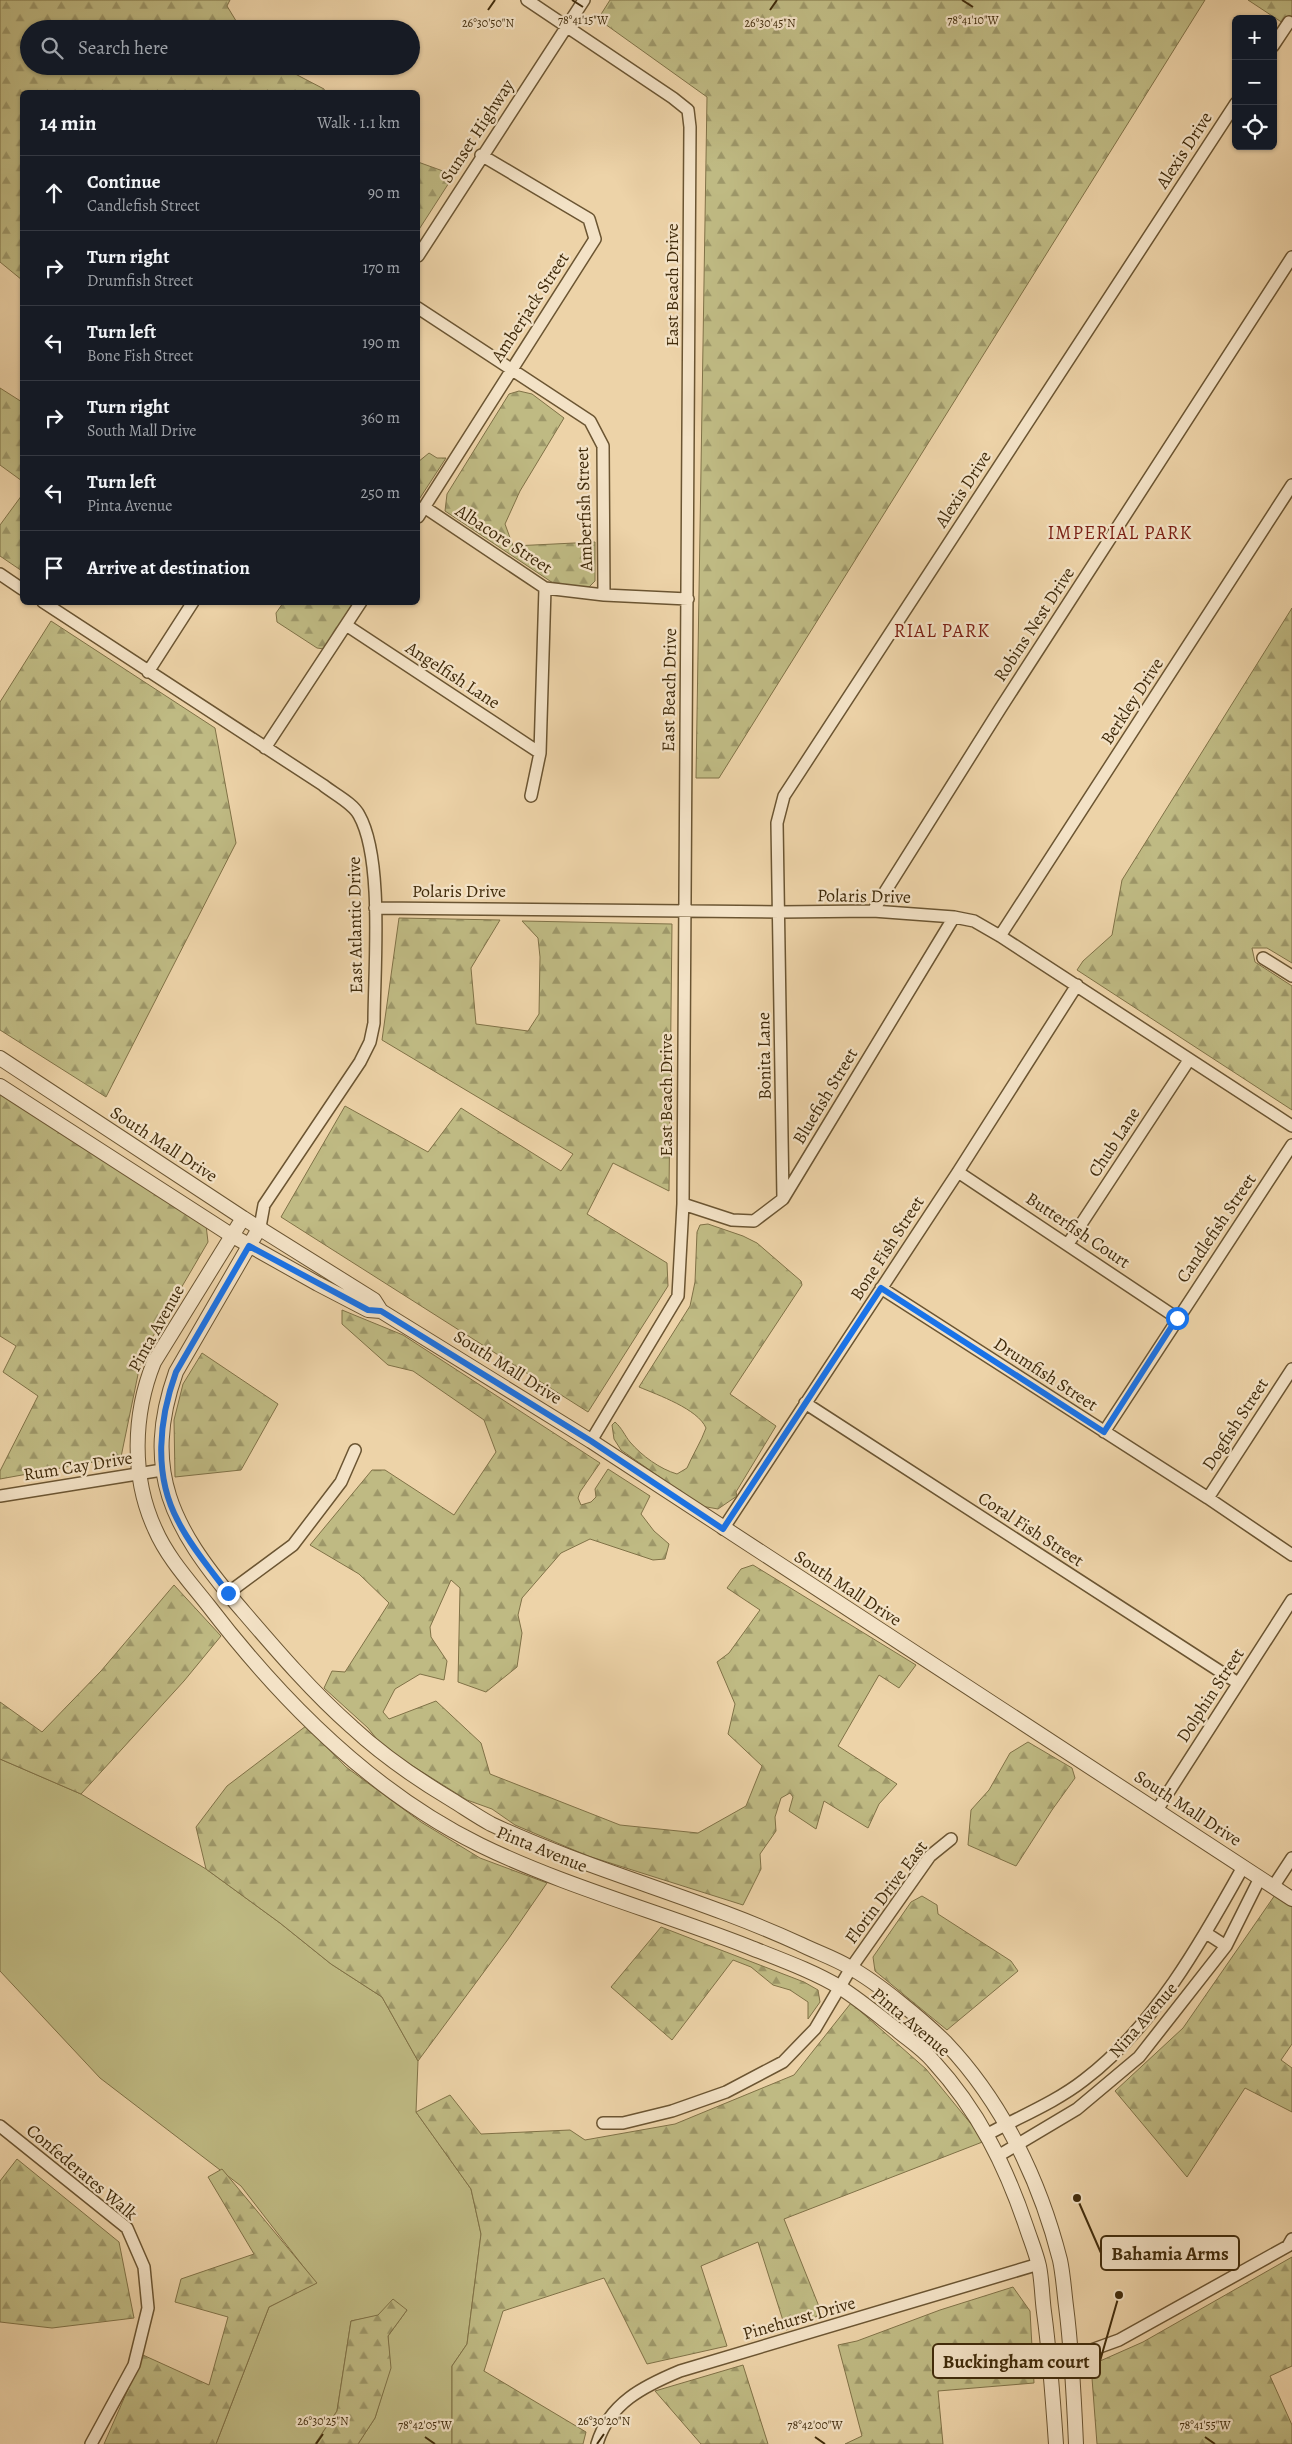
<!DOCTYPE html>
<meta charset="utf-8">
<style>
:root{--surface:#171b24;--page:#242831;--text:#f1f3f6;--muted:#9ea1a6;--line:#363941}
body{margin:0;font-family:Alegreya,serif;background:var(--page);color:var(--text)}
.controls{position:absolute;right:15px;top:15px;display:grid;overflow:hidden;border-radius:8px;box-shadow:0 1px 4px #0004}
.controls button{width:45px;height:45px;display:grid;place-items:center;padding:0;border:0;border-bottom:1px solid var(--line);background:var(--surface);color:var(--text);font:25px sans-serif}
.stop{position:absolute;width:15px;height:15px;margin:-11px;border:4px solid #1a73e8;border-radius:50%;background:#fff}
.stop.end{background:#1a73e8;border-color:#fff;box-shadow:0 1px 5px #0008}
.list{margin:0;padding:0;list-style:none}
h2{display:flex;justify-content:space-between;align-items:center;height:65px;margin:0;padding:0 20px;font-size:21px}
h2 small{font-size:16px;font-weight:400;color:var(--muted)}
.list li{display:grid;grid-template-columns:32px 1fr auto;gap:15px;align-items:center;box-sizing:border-box;height:75px;padding:0 20px;border-top:1px solid var(--line)}
.list b{display:block;font-size:19px;white-space:nowrap}
.list p{margin:0;font-size:16px;white-space:nowrap;color:var(--muted)}
.list em{font-size:16px;font-style:normal;color:var(--muted)}
.icon{flex:none;width:28px;height:28px;fill:none;stroke:currentColor;stroke-width:2;stroke-linecap:round;stroke-linejoin:round}
.map{position:relative;flex:none;width:1292px;height:2444px;overflow:hidden}
.search{position:absolute;background:var(--surface);box-shadow:0 1px 4px #0004;left:20px;top:20px;width:400px;height:55px;display:flex;align-items:center;gap:12px;box-sizing:border-box;padding:0 18px;border-radius:28px;color:var(--muted);font-size:19px}
.panel{position:absolute;background:var(--surface);box-shadow:0 1px 4px #0004;left:20px;top:90px;width:400px;height:515px;border-radius:8px}
.map>svg:first-child{display:block}
.green{fill:#bfba83;stroke:#807247}
.forest{fill:url(#forest-firs);stroke:#807247}
.lines{fill:none;stroke-linecap:round;stroke-linejoin:round}
.minor-casing{stroke:#6b5532;stroke-width:14}
.tertiary-casing{stroke:#6b5532;stroke-width:16}
.minor{stroke:#f3e2c6;stroke-width:11}
.tertiary{stroke:#f3e2c6;stroke-width:14}
.route{stroke:#1a73e8;stroke-width:6}
.ticks{fill:none;stroke:#402b0b;stroke-width:2}
.labels{text-anchor:middle;stroke-width:4.5;stroke-linejoin:round;paint-order:stroke}
.street-label{font-size:18px;fill:#402b0b;stroke:#f3e2c6}
.neighbourhood-label{font-size:19px;letter-spacing:1px;fill:#7a1f14;stroke:#f3e2c6}
.ticks-label{font-size:12px;text-anchor:middle;fill:#402b0b;stroke:#f3e2c6;stroke-width:4.5;stroke-linejoin:round;paint-order:stroke}
.leader{fill:none;stroke:#402b0b;stroke-width:2}
.callout-dot{fill:#402b0b;stroke:#f3e2c6;stroke-width:2}
.callout{fill:#f3e2c6;stroke:#402b0b;stroke-width:2}
.callout-label{font-size:19px;text-anchor:middle;font-weight:bold;fill:#402b0b}
</style>
<div class="map">
<svg width="1292" height="2444" viewBox="0 0 1292 2444">
<defs>
<pattern id="forest-firs" width="22" height="20" patternUnits="userSpaceOnUse" patternTransform="scale(1.25)"><rect width="22" height="20" fill="#bfba83"/><path d="M5 1l3.5 6h-7zM16 11l3.5 6h-7z" fill="#9d9769"/></pattern>
</defs>
<rect width="100%" height="100%" fill="#edd3a8"/>
<filter id="stains"><feTurbulence type="fractalNoise" baseFrequency=".004" numOctaves="4"/><feColorMatrix values="0 0 0 0 .2 0 0 0 0 .09 0 0 0 0 .02 0 0 0 .5 -.17"/></filter>
<radialGradient id="worn" r=".72"><stop offset=".6" stop-color="#630" stop-opacity="0"/><stop offset="1" stop-color="#630" stop-opacity=".3"/></radialGradient>
<path class="green" d="M 0,1759 L 81,1794 L 206,1869 L 280,1923 L 331,1964 L 382,1997 L 418,2061 L 416,2112 L 471,2189 L 481,2234 L 467,2344 L 452,2366 L 452,2444 L 358,2444 L 375,2418 L 390,2368 L 388,2336 L 407,2310 L 351,2321 L 337,2411 L 315,2444 L 216,2444 L 269,2307 L 316,2283 L 241,2186 L 100,2078 L 0,1971 Z"/>
<path class="forest" d="M 0,0 L 230,0 L 227,6 L 241,29 L 29,29 L 29,66 L 280,66 L 324,89 L 325,92 L 22,92 L 22,280 L 0,262 Z
M 610,0 L 1205,0 L 719,778 L 696,778 L 707,97 L 598,19 Z
M 1248,0 L 1292,0 L 1292,29 Z
M 418,162 L 454,175 L 418,231 Z
M 0,388 L 22,402 L 22,481 L 0,465 Z
M 519,391 L 532,394 L 564,418 L 520,491 L 505,524 L 513,546 L 595,542 L 595,581 L 586,590 L 553,583 L 445,511 L 447,494 L 509,394 Z
M 429,453 L 437,458 L 446,458 L 418,501 L 418,462 Z
M 22,495 L 22,571 L 0,556 L 0,525 Z
M 283,603 L 353,603 L 324,649 L 317,648 L 277,622 L 276,613 Z
M 1292,608 L 1292,963 L 1267,948 L 1252,948 L 1255,962 L 1292,986 L 1292,1110 L 1077,970 L 1083,961 L 1112,935 L 1122,880 Z
M 51,621 L 215,728 L 236,843 L 106,1097 L 0,1030 L 0,702 Z
M 399,918 L 500,920 L 471,968 L 476,1024 L 528,1031 L 539,1014 L 540,957 L 538,938 L 522,921 L 672,924 L 669,1191 L 613,1163 L 587,1214 L 667,1263 L 668,1286 L 588,1412 L 281,1217 L 345,1106 L 428,1152 L 461,1108 L 561,1171 L 573,1154 L 382,1040 Z
M 0,1092 L 206,1225 L 208,1242 L 142,1355 L 121,1457 L 0,1479 L 0,1471 L 38,1396 L 3,1372 L 16,1346 L 0,1336 Z
M 708,1224 L 743,1236 L 757,1243 L 801,1281 L 802,1285 L 730,1394 L 776,1426 L 736,1492 L 737,1496 L 718,1509 L 701,1506 L 621,1450 L 614,1439 L 612,1425 L 615,1422 C 622,1428 625,1436 630,1442 C 642,1456 660,1469 677,1474 L 687,1468 C 693,1454 701,1442 706,1428 C 698,1409 658,1395 639,1387 L 690,1306 L 695,1282 L 697,1232 L 700,1225 Z
M 342,1310 L 403,1335 L 600,1463 L 580,1492 L 578,1498 L 581,1505 L 591,1502 L 596,1497 L 595,1489 L 608,1469 L 650,1496 L 641,1514 L 654,1531 L 669,1544 L 665,1559 L 653,1560 L 590,1539 L 561,1553 L 522,1598 L 518,1615 L 522,1633 L 517,1667 L 486,1692 L 458,1682 L 460,1588 L 451,1580 L 430,1627 L 431,1637 L 447,1661 L 444,1680 L 420,1674 L 395,1689 L 383,1712 L 389,1719 L 436,1701 L 481,1743 L 490,1774 L 620,1825 L 698,1833 L 746,1806 L 762,1766 L 728,1734 L 735,1704 L 717,1662 L 729,1653 L 760,1610 L 727,1588 L 741,1569 L 753,1565 L 916,1665 L 899,1688 L 879,1675 L 838,1746 L 897,1784 L 879,1804 L 868,1828 L 824,1801 L 816,1829 L 789,1811 L 793,1797 L 790,1793 L 781,1798 L 775,1817 L 776,1831 L 760,1854 L 761,1869 L 743,1905 L 588,1856 L 515,1825 L 492,1809 L 467,1800 L 384,1748 L 368,1728 L 324,1688 L 332,1671 L 345,1672 L 389,1603 L 359,1574 L 310,1545 L 372,1470 L 385,1470 L 454,1515 L 496,1452 L 484,1420 L 413,1371 L 388,1365 L 342,1324 Z
M 202,1353 L 278,1404 L 241,1470 L 175,1477 L 174,1420 L 183,1384 Z
M 174,1585 L 221,1636 L 184,1681 L 81,1794 L 0,1759 L 0,1702 L 42,1732 L 101,1671 Z
M 306,1726 L 346,1767 L 421,1822 L 480,1858 L 547,1883 L 509,1938 L 418,2061 L 382,1997 L 331,1964 L 280,1923 L 206,1869 L 196,1827 L 227,1786 Z
M 1028,1742 L 1072,1768 L 1075,1778 L 1052,1810 L 1016,1866 L 968,1845 L 971,1810 L 989,1790 L 1010,1753 Z
M 1275,1895 L 1292,1907 L 1292,2044 L 1281,2060 L 1292,2068 L 1292,2112 L 1245,2088 L 1187,2177 L 1115,2091 L 1183,2028 Z
M 922,1896 L 937,1905 L 938,1914 L 1011,1961 L 1018,1971 L 947,2030 L 875,1971 L 873,1957 L 911,1902 Z
M 661,1927 L 804,1982 L 818,1990 L 820,2002 L 808,2019 L 808,2002 L 790,1990 L 773,1985 L 751,1967 L 733,1960 L 672,2040 L 611,1987 Z
M 851,2003 L 926,2069 L 985,2141 L 784,2219 L 822,2314 L 786,2330 L 758,2242 L 701,2266 L 727,2346 L 647,2364 L 604,2278 L 503,2311 L 484,2371 L 586,2432 L 583,2444 L 452,2444 L 452,2366 L 467,2344 L 481,2234 L 471,2189 L 416,2112 L 450,2095 L 481,2134 L 570,2130 L 585,2140 L 675,2124 L 794,2075 Z
M 17,2159 L 119,2242 L 134,2318 L 52,2328 L 0,2322 L 0,2181 Z
M 222,2169 L 317,2283 L 269,2307 L 216,2444 L 104,2444 L 143,2355 L 209,2385 L 228,2317 L 175,2302 L 181,2279 L 254,2254 L 208,2177 Z
M 1292,2257 L 1292,2366 L 1270,2376 L 1292,2425 L 1292,2444 L 1097,2444 L 1091,2365 L 1143,2342 Z
M 1013,2287 L 1030,2311 L 1034,2383 L 938,2391 L 943,2444 L 845,2444 L 862,2436 L 838,2345 L 857,2341 L 940,2310 Z
M 393,2299 L 407,2310 L 388,2336 L 391,2368 L 375,2418 L 358,2444 L 315,2444 L 337,2411 L 351,2321 L 378,2315 Z
M 743,2365 L 768,2444 L 701,2444 L 655,2391 Z"/>
<g class="lines">
<defs>
<path id="minor" d="M 527,0 L 673,98 L 688,110 L 690,127 L 683,1204 L 678,1296 L 591,1441
M 1273,46 L 1289,22
M 418,256 L 584,0
M 418,308 L 590,421 L 603,446 L 604,595
M 424,507 L 545,588 L 604,595 L 688,599
M 418,517 L 595,239 L 589,219 L 481,155
M 0,574 L 22,589
M 43,602 L 323,785 C 334,794 353,803 359,815 C 384,859 374,970 374,1023 L 370,1042 L 360,1062 L 264,1205 L 260,1227
M 346,625 L 540,753
M 148,672 L 193,602
M 265,748 L 361,602
M 531,796 L 540,753 L 545,588
M 375,908 L 780,912 L 873,911 L 954,917 L 974,921 L 1000,936 L 1292,1126
M 873,911 L 1000,709 L 1292,257
M 1000,936 L 1292,485
M 1263,958 L 1292,976
M 958,1172 L 1177,1318
M 783,1199 L 777,823 L 784,796 L 1236,103
M 683,1204 L 732,1220 L 754,1221 L 783,1199 L 954,917
M 1068,1244 L 1189,1060
M 881,1288 L 1208,1498 L 1292,1555
M 805,1403 L 1238,1683
M 1104,1432 L 1292,1145
M 0,1496 L 162,1470
M 1208,1498 L 1292,1369
M 723,1529 L 958,1172 L 1077,985
M 228,1593 L 293,1545 L 341,1482 L 355,1450
M 1157,1810 L 1292,1600
M 1273,1887 L 1292,1858
M 1206,1933 L 1226,1946
M 603,2123 L 623,2123 L 672,2111 L 726,2092 L 783,2062 L 815,2029 L 851,1968 L 930,1856 L 951,1839
M 0,2126 L 127,2228 L 144,2267 L 148,2308 L 134,2365 L 91,2444
M 988,2134 C 1019,2117 1056,2102 1084,2080 C 1153,2028 1202,1941 1243,1867
M 998,2156 L 1077,2109 L 1139,2057 L 1226,1946 L 1260,1878
M 1050,2361 L 1072,2357 L 1119,2340 L 1288,2246 L 1292,2239
M 597,2444 C 609,2403 644,2386 680,2371 L 1039,2264"/>
<path id="tertiary" d="M 0,1058 L 243,1218 L 374,1300 L 381,1311 L 591,1441 L 1292,1899
M 0,1086 L 231,1235 L 318,1284 L 368,1310 L 381,1311
M 243,1218 L 154,1362 C 133,1414 131,1477 155,1529 C 167,1557 189,1581 208,1605 C 280,1699 372,1792 480,1845 C 566,1887 660,1912 749,1947 C 779,1959 813,1971 841,1988 C 861,2001 879,2016 897,2030 C 909,2040 923,2049 933,2061 C 978,2110 1006,2166 1027,2229 C 1031,2241 1036,2253 1039,2266 C 1042,2281 1042,2297 1044,2312 C 1050,2356 1053,2400 1056,2444
M 260,1227 L 176,1372 C 141,1471 173,1528 236,1603 C 273,1646 310,1690 352,1727 C 382,1755 417,1779 452,1800 C 465,1808 478,1817 491,1824 C 591,1871 700,1898 800,1944 C 816,1952 834,1958 849,1967 C 877,1982 924,2021 946,2043 C 1003,2103 1040,2181 1060,2260 C 1063,2274 1064,2290 1066,2306 C 1072,2352 1074,2398 1076,2444"/>
</defs>
<use href="#minor" class="minor-casing"/>
<use href="#tertiary" class="tertiary-casing"/>
<use href="#minor" class="minor"/>
<use href="#tertiary" class="tertiary"/>
</g>
<g class="lines">
<path class="route" d="M 228,1593 C 211,1570 191,1547 178,1521 C 153,1475 159,1419 176,1372 L 249,1246 L 368,1310 L 381,1311 L 591,1441 L 723,1529 L 881,1288 L 1104,1432 L 1177,1318"/>
</g>
<path class="ticks" d="M 572,0 L 583,7M 962,0 L 973,7M 488,10 L 495,0M 770,10 L 777,0M 425,2437 L 435,2444M 815,2437 L 825,2444M 1205,2437 L 1215,2444M 316,2444 L 323,2434M 597,2444 L 604,2434"/>
<g class="labels">
<g class="street-label">
<text transform="translate(477 131) rotate(-57)" y="6">Sunset Highway</text>
<text transform="translate(1184 150) rotate(-57)" y="6">Alexis Drive</text>
<text transform="translate(672 285) rotate(-90)" y="6">East Beach Drive</text>
<text transform="translate(530 307) rotate(-57)" y="6">Amberjack Street</text>
<text transform="translate(963 489) rotate(-57)" y="6">Alexis Drive</text>
<text transform="translate(584 509) rotate(-92)" y="6">Amberfish Street</text>
<text transform="translate(504 539) rotate(33)" y="6">Albacore Street</text>
<text transform="translate(1034 624) rotate(-57)" y="6">Robins Nest Drive</text>
<text transform="translate(453 675) rotate(33)" y="6">Angelfish Lane</text>
<text transform="translate(669 690) rotate(-89)" y="6">East Beach Drive</text>
<text transform="translate(1132 701) rotate(-57)" y="6">Berkley Drive</text>
<text x="459" y="897">Polaris Drive</text>
<text transform="translate(864 896) rotate(1)" y="6">Polaris Drive</text>
<text transform="translate(355 925) rotate(-91)" y="6">East Atlantic Drive</text>
<text transform="translate(764 1056) rotate(-91)" y="6">Bonita Lane</text>
<text transform="translate(666 1095) rotate(-90)" y="6">East Beach Drive</text>
<text transform="translate(825 1096) rotate(-59)" y="6">Bluefish Street</text>
<text transform="translate(1114 1142) rotate(-57)" y="6">Chub Lane</text>
<text transform="translate(164 1144) rotate(33)" y="6">South Mall Drive</text>
<text transform="translate(1216 1228) rotate(-56)" y="6">Candlefish Street</text>
<text transform="translate(1078 1230) rotate(34)" y="6">Butterfish Court</text>
<text transform="translate(887 1248) rotate(-57)" y="6">Bone Fish Street</text>
<text transform="translate(156 1328) rotate(-61)" y="6">Pinta Avenue</text>
<text transform="translate(508 1367) rotate(32)" y="6">South Mall Drive</text>
<text transform="translate(1046 1374) rotate(33)" y="6">Drumfish Street</text>
<text transform="translate(1235 1424) rotate(-57)" y="6">Dogfish Street</text>
<text transform="translate(78 1466) rotate(-9)" y="6">Rum Cay Drive</text>
<text transform="translate(1031 1529) rotate(33)" y="6">Coral Fish Street</text>
<text transform="translate(848 1588) rotate(33)" y="6">South Mall Drive</text>
<text transform="translate(1210 1695) rotate(-57)" y="6">Dolphin Street</text>
<text transform="translate(1188 1808) rotate(33)" y="6">South Mall Drive</text>
<text transform="translate(542 1849) rotate(22)" y="6">Pinta Avenue</text>
<text transform="translate(886 1892) rotate(-53)" y="6">Florin Drive East</text>
<text transform="translate(1143 2020) rotate(-49)" y="6">Nina Avenue</text>
<text transform="translate(911 2022) rotate(40)" y="6">Pinta Avenue</text>
<text transform="translate(82 2172) rotate(40)" y="6">Confederates Walk</text>
<text transform="translate(799 2318) rotate(-16)" y="6">Pinehurst Drive</text>
</g>
<g class="neighbourhood-label">
<text x="1120" y="539">IMPERIAL PARK</text>
<text x="942" y="637">RIAL PARK</text>
</g>
</g>
<g class="ticks-label">
<text x="583" y="24">78°41'15"W</text>
<text x="973" y="24">78°41'10"W</text>
<text x="488" y="27">26°30'50"N</text>
<text x="770" y="27">26°30'45"N</text>
<text x="323" y="2425">26°30'25"N</text>
<text x="604" y="2425">26°30'20"N</text>
<text x="425" y="2429">78°42'05"W</text>
<text x="815" y="2429">78°42'00"W</text>
<text x="1205" y="2429">78°41'55"W</text>
</g>
<path class="leader" d="M1077 2198L1101 2253M1119 2295L1100 2361"/>
<g class="callout-dot">
<circle cx="1077" cy="2198" r="5"/>
<circle cx="1119" cy="2295" r="5"/>
</g>
<g class="callout">
<rect x="1101" y="2236" width="138" height="34" rx="5"/>
<rect x="933" y="2344" width="167" height="34" rx="5"/>
</g>
<g class="callout-label">
<text x="1170" y="2260">Bahamia Arms</text>
<text x="1016" y="2368">Buckingham court</text>
</g>
<rect width="100%" height="100%" filter="url(#stains)"/>
<rect width="100%" height="100%" fill="url(#worn)"/>
</svg>
<div class="controls">
<button>+</button>
<button>−</button>
<button><svg class="icon" aria-label="locate" viewBox="0 0 24 24"><circle cx="12" cy="12" r="6"/><path d="M12 2v4M12 18v4M2 12h4M18 12h4"/></svg></button>
</div>
<div class="stop" style="left:1177px;top:1318px"></div>
<div class="stop end" style="left:228px;top:1593px"></div>
<div class="search"><svg class="icon" aria-label="search" viewBox="0 0 24 24"><circle cx="10" cy="10" r="6"/><path d="M15 15l6 6"/></svg>Search here</div>
<section class="panel">
<h2>14 min<small>Walk · 1.1 km</small></h2>
<ul class="list">
<li><svg class="icon" aria-label="ahead" viewBox="0 0 24 24"><path d="M12 20V5M6 11l6-6 6 6"/></svg><div><b>Continue</b><p>Candlefish Street</p></div><em>90 m</em></li>
<li><svg class="icon" aria-label="right" viewBox="0 0 24 24"><path d="M7 20v-9h11M14 6l5 5-5 5"/></svg><div><b>Turn right</b><p>Drumfish Street</p></div><em>170 m</em></li>
<li><svg class="icon" aria-label="left" viewBox="0 0 24 24"><path d="M17 20v-9H6M10 6l-5 5 5 5"/></svg><div><b>Turn left</b><p>Bone Fish Street</p></div><em>190 m</em></li>
<li><svg class="icon" aria-label="right" viewBox="0 0 24 24"><path d="M7 20v-9h11M14 6l5 5-5 5"/></svg><div><b>Turn right</b><p>South Mall Drive</p></div><em>360 m</em></li>
<li><svg class="icon" aria-label="left" viewBox="0 0 24 24"><path d="M17 20v-9H6M10 6l-5 5 5 5"/></svg><div><b>Turn left</b><p>Pinta Avenue</p></div><em>250 m</em></li>
<li><svg class="icon" aria-label="arrive" viewBox="0 0 24 24"><path d="M6 21V4h12l-3 4 3 4H6"/></svg><div><b>Arrive at destination</b></div></li>
</ul>
</section>
</div>
